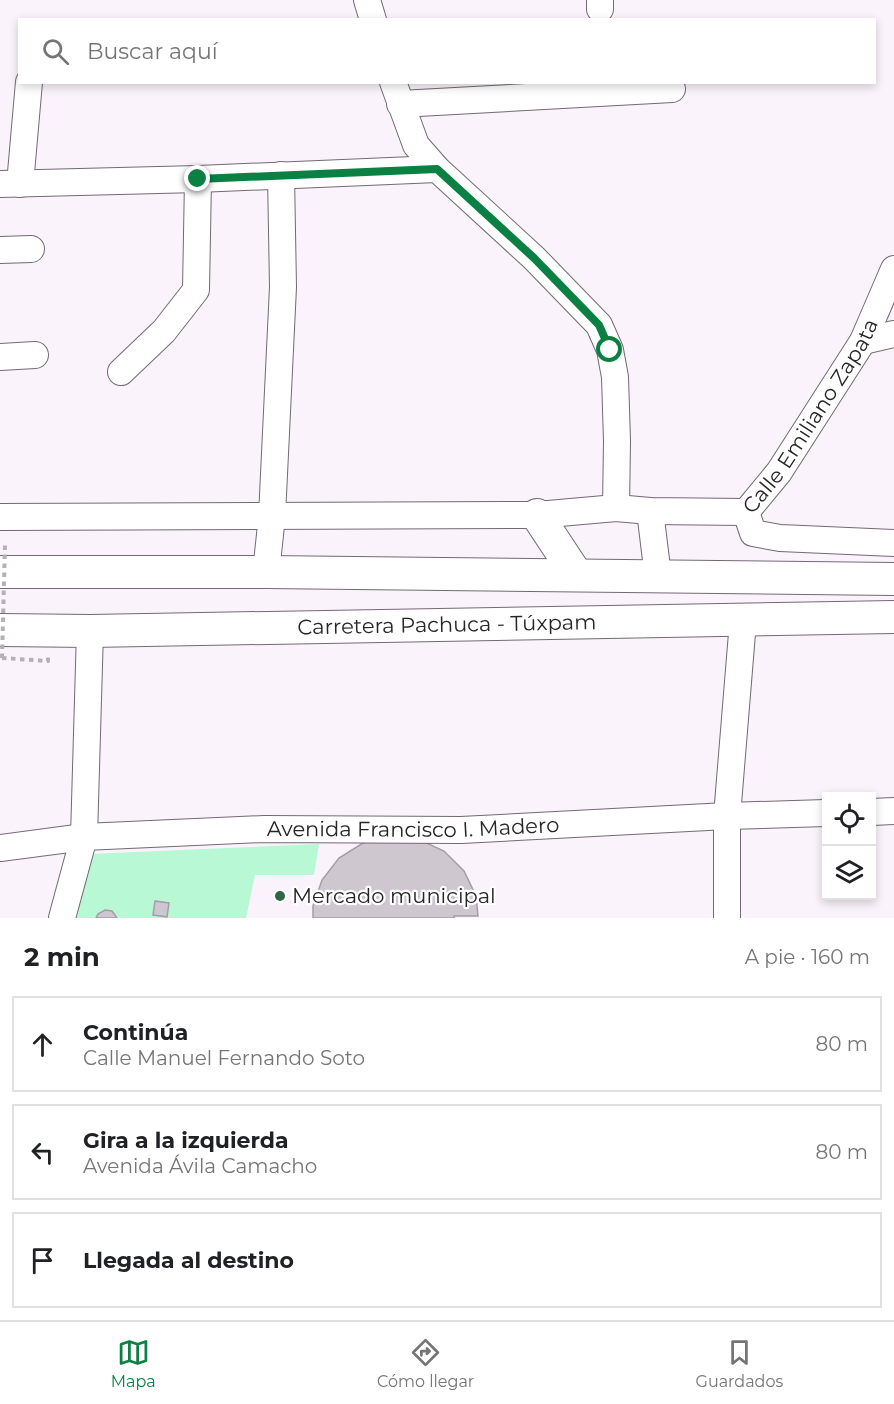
<!DOCTYPE html>
<html lang="es">
<meta charset="utf-8">
<style>
:root{--surface:#fff;--page:#f2f2f2;--text:#202124;--muted:#757577;--line:#e0e0e0;--accent:#0b8043}
body{margin:0;font-family:Montserrat,sans-serif;background:var(--page);color:var(--text)}
.controls{position:absolute;right:18px;bottom:18px;display:grid;overflow:hidden;border-radius:0px;box-shadow:0 3px 9px #0003}
.controls button{width:54px;height:54px;display:grid;place-items:center;padding:0;border:0;border-bottom:2px solid var(--line);background:var(--surface);color:var(--text);font:30px sans-serif}
.stop{position:absolute;width:18px;height:18px;margin:-14px;border:4px solid #0b8043;border-radius:50%;background:#fff}
.stop.end{background:#0b8043;border-color:#fff;box-shadow:0 2px 6px #0008}
.list{margin:0;padding:0;list-style:none}
h2{display:flex;justify-content:space-between;align-items:center;height:78px;margin:0;padding:0 24px;font-size:26px}
h2 small{font-size:20px;font-weight:400;color:var(--muted)}
.list li{display:grid;grid-template-columns:39px 1fr auto;gap:18px;align-items:center;box-sizing:border-box;height:96px;margin:0 12px 12px;padding:0 12px;border:2px solid var(--line);border-radius:0px}
.list b{display:block;font-size:22px;white-space:nowrap}
.list p{margin:0;font-size:20px;white-space:nowrap;color:var(--muted)}
.list em{font-size:20px;font-style:normal;color:var(--muted)}
.icon{flex:none;width:33px;height:33px;fill:none;stroke:currentColor;stroke-width:2;stroke-linecap:round;stroke-linejoin:round}
.map{position:relative;flex:none;width:894px;height:918px;overflow:hidden}
.search{position:absolute;background:var(--surface);box-shadow:0 3px 9px #0003;left:18px;right:18px;top:18px;height:66px;display:flex;align-items:center;gap:15px;box-sizing:border-box;padding:0 21px;border-radius:0px;color:var(--muted);font-size:22px}
.sheet{height:402px;background:var(--surface)}
nav{display:flex;justify-content:space-around;align-items:center;box-sizing:border-box;height:84px;border-top:2px solid var(--line);background:var(--surface);font-size:16px;color:var(--muted)}
nav a{display:grid;justify-items:center;gap:3px}
nav .on{color:var(--accent)}
.map>svg:first-child{display:block}
.green{fill:#b9f8d4}
.building{fill:#cfc7cf;stroke:#a59da5;stroke-width:1.5}
.lines{fill:none;stroke-linecap:round;stroke-linejoin:round}
.minor-casing{stroke:#726a72;stroke-width:28}
.major-casing{stroke:#726a72;stroke-width:34}
.path{stroke:#b6b0b6;stroke-width:4;stroke-dasharray:4.5 4.5;stroke-linecap:butt}
.minor{stroke:#fff;stroke-width:26}
.major{stroke:#fff;stroke-width:32}
.path-bridge{stroke:#b6b0b6;stroke-width:4;stroke-dasharray:4.5 4.5;stroke-linecap:butt}
.route{stroke:#0b8043;stroke-width:8}
.poi-dot{fill:#30654a;stroke:#fff;stroke-width:2}
.labels{text-anchor:middle;stroke-width:4.5;stroke-linejoin:round;paint-order:stroke}
.street-label{font-size:21px;fill:#282528;stroke:#fff}
.poi-label{font-size:21px;fill:#282528;stroke:#fff;text-anchor:start}
</style>
<div class="map">
<svg width="894" height="918" viewBox="0 0 894 918">
<rect width="100%" height="100%" fill="#fbf3fb"/>
<path class="green" d="M 319,844 L 314,875 L 255,875 L 246,918 L 75,918 L 89,854 Z"/>
<path class="building" d="M 391,837 L 418,839 L 444,851 L 464,871 L 476,896 L 478,916 L 454,916 L 454,918 L 313,918 L 313,906 L 322,880 L 339,858 L 363,843 Z
M 155,901 L 169,903 L 167,917 L 153,915 Z
M 105,910 L 112,911 L 117,918 L 96,918 L 98,914 Z"/>
<g class="lines">
<defs>
<g id="minor">
<path d="M 367,0 L 373,20"/>
<path d="M 600,9 L 600,0"/>
<path d="M 393,82 L 416,145 L 437,169 L 534,258 L 599,325 L 610,350 L 615,377 L 617,441 L 616,508"/>
<path d="M 400,104 L 672,89"/>
<path d="M 0,184 L 198,179 L 437,169"/>
<path d="M 20,184 L 29,82"/>
<path d="M 0,250 L 31,249"/>
<path d="M 863,341 L 894,334"/>
<path d="M 0,357 L 35,355"/>
<path d="M 121,372 L 164,331 L 196,290 L 198,179"/>
<path d="M 650,511 L 658,576"/>
<path id="s1" d="M 746,512 L 779,472 L 863,341 L 894,269"/>
<path d="M 746,512 L 753,533 L 780,538 L 894,543"/>
<path d="M 0,517 L 537,515 L 616,508 L 650,511 L 746,512"/>
<path d="M 266,572 L 272,516 L 283,287 L 281,175"/>
<path d="M 872,812 L 894,811"/>
<path id="s2" d="M 0,848 L 84,837 L 264,829 L 461,830 L 727,816 L 826,813"/>
<path d="M 62,918 L 84,837 L 90,631"/>
<path d="M 727,918 L 727,816 L 743,621"/>
</g>
<g id="major">
<path d="M 537,515 L 576,574"/>
<path d="M 0,572 L 266,572 L 894,579"/>
<path id="s3" d="M 0,630 L 90,631 L 894,617"/>
</g>
</defs>
<use href="#minor" class="minor-casing"/>
<use href="#major" class="major-casing"/>
<path class="path" d="M 2,658 L 48,661 L 48,656"/>
<use href="#minor" class="minor"/>
<use href="#major" class="major"/>
<path class="path-bridge" d="M 2,658 L 5,545"/>
</g>
<g class="lines">
<path class="route" d="M 198,179 L 437,169 L 534,258 L 599,325 L 610,350"/>
</g>
<circle class="poi-dot" cx="280" cy="896" r="6"/>
<g class="labels">
<g class="street-label">
<text dy="7" stroke="none"><textPath href="#s1" startOffset="116">Calle Emiliano Zapata</textPath></text>
<text dy="7" stroke="none"><textPath href="#s3" startOffset="447">Carretera Pachuca - Túxpam</textPath></text>
<text dy="7" stroke="none"><textPath href="#s2" startOffset="414">Avenida Francisco I. Madero</textPath></text>
</g>
<g class="poi-label">
<text x="292" y="903">Mercado municipal</text>
</g>
</g>
</svg>
<div class="controls">
<button><svg class="icon" aria-label="locate" viewBox="0 0 24 24"><circle cx="12" cy="12" r="6"/><path d="M12 2v4M12 18v4M2 12h4M18 12h4"/></svg></button>
<button><svg class="icon" aria-label="layers" viewBox="0 0 24 24"><path d="M12 4l9 5-9 5-9-5zM3 14l9 5 9-5"/></svg></button>
</div>
<div class="stop" style="left:610px;top:350px"></div>
<div class="stop end" style="left:198px;top:179px"></div>
<div class="search"><svg class="icon" aria-label="search" viewBox="0 0 24 24"><circle cx="10" cy="10" r="6"/><path d="M15 15l6 6"/></svg>Buscar aquí</div>
</div>
<section class="sheet">
<h2>2 min<small>A pie · 160 m</small></h2>
<ul class="list">
<li><svg class="icon" aria-label="ahead" viewBox="0 0 24 24"><path d="M12 20V5M6 11l6-6 6 6"/></svg><div><b>Continúa</b><p>Calle Manuel Fernando Soto</p></div><em>80 m</em></li>
<li><svg class="icon" aria-label="left" viewBox="0 0 24 24"><path d="M17 20v-9H6M10 6l-5 5 5 5"/></svg><div><b>Gira a la izquierda</b><p>Avenida Ávila Camacho</p></div><em>80 m</em></li>
<li><svg class="icon" aria-label="arrive" viewBox="0 0 24 24"><path d="M6 21V4h12l-3 4 3 4H6"/></svg><div><b>Llegada al destino</b></div></li>
</ul>
</section>
<nav>
<a class="on"><svg class="icon" aria-label="map" viewBox="0 0 24 24"><path d="M3 6l6-2 6 2 6-2v14l-6 2-6-2-6 2zM9 4v14M15 6v14"/></svg>Mapa</a>
<a><svg class="icon" aria-label="directions" viewBox="0 0 24 24"><path d="M12 3l9 9-9 9-9-9zM9 14v-3h6M13 9l2 2-2 2"/></svg>Cómo llegar</a>
<a><svg class="icon" aria-label="saved" viewBox="0 0 24 24"><path d="M7 4h10v16l-5-4-5 4z"/></svg>Guardados</a>
</nav>
